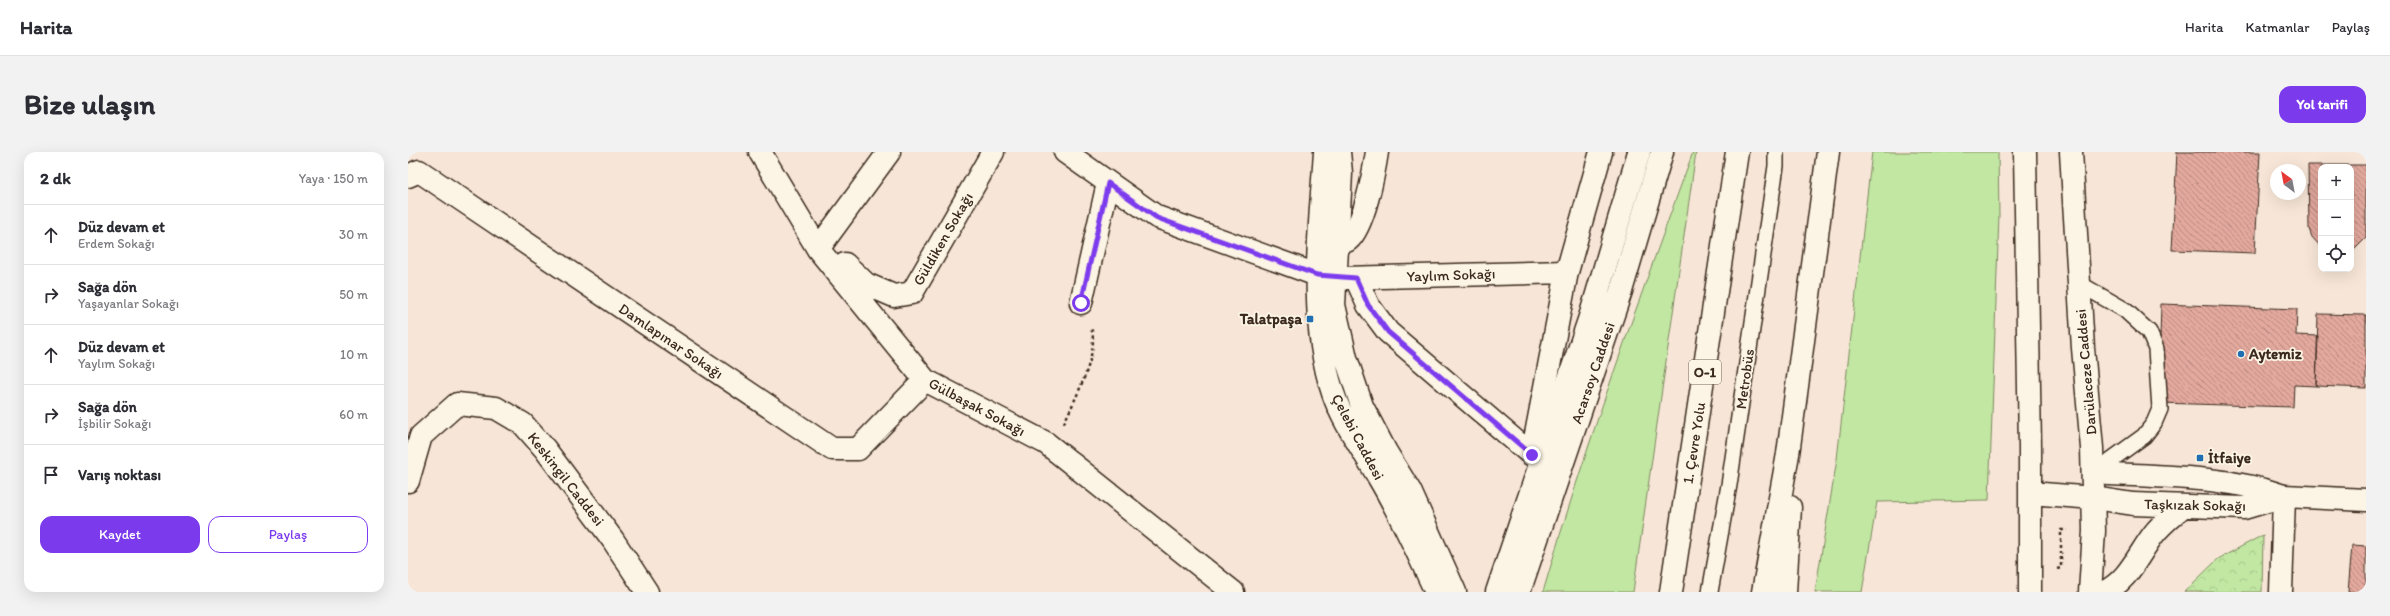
<!DOCTYPE html>
<html lang="tr">
<meta charset="utf-8">
<style>
:root{--surface:#fff;--page:#f2f2f3;--text:#2b2b33;--muted:#7c7c81;--line:#e1e1e2;--accent:#7c3aed}
body{margin:0;font-family:Itim,sans-serif;background:var(--page);color:var(--text)}
.controls{position:absolute;right:12px;top:12px;display:grid;overflow:hidden;border-radius:8px;box-shadow:0 4px 16px #0002}
.controls button{width:36px;height:36px;display:grid;place-items:center;padding:0;border:0;border-bottom:1px solid var(--line);background:var(--surface);color:var(--text);font:20px sans-serif}
.compass{position:absolute;left:1862px;top:12px;width:36px;height:36px;border-radius:50%;background:var(--surface);box-shadow:0 4px 16px #0002;rotate:328deg}
.stop{position:absolute;width:12px;height:12px;margin:-9px;border:3px solid #7c3aed;border-radius:50%;background:#fff}
.stop.end{background:#7c3aed;border-color:#fff;box-shadow:0 1px 4px #0008}
.list{margin:0;padding:0;list-style:none}
h2{display:flex;justify-content:space-between;align-items:center;height:52px;margin:0;padding:0 16px;font-size:17px}
h2 small{font-size:13px;font-weight:400;color:var(--muted)}
.list li{display:grid;grid-template-columns:26px 1fr auto;gap:12px;align-items:center;box-sizing:border-box;height:60px;padding:0 16px;border-top:1px solid var(--line)}
.list b{display:block;font-size:15px;white-space:nowrap}
.list p{margin:0;font-size:13px;white-space:nowrap;color:var(--muted)}
.list em{font-size:13px;font-style:normal;color:var(--muted)}
.actions{display:flex;gap:8px;padding:12px 16px}
.actions a{flex:1;padding:9px 0;border:1px solid var(--accent);border-radius:12px;text-align:center;font-size:14px;color:var(--accent)}
.actions .main{background:var(--accent);color:#fff}
.icon{flex:none;width:22px;height:22px;fill:none;stroke:currentColor;stroke-width:2;stroke-linecap:round;stroke-linejoin:round}
.map{position:relative;flex:none;width:1958px;height:440px;overflow:hidden;border-radius:12px}
header{display:flex;align-items:center;gap:24px;box-sizing:border-box;height:56px;padding:0 20px;background:var(--surface);border-bottom:1px solid var(--line)}
header strong{font-size:19px}
nav{display:flex;gap:22px;margin-inline-start:auto;font-size:14px}
.intro{display:flex;align-items:center;justify-content:space-between;box-sizing:border-box;height:96px;padding:0 24px}
h1{margin:0;font-size:28px}
.button{padding:10px 18px;border-radius:12px;background:var(--accent);color:#fff;font-size:14px;font-weight:700}
main{display:flex;gap:24px;padding:0 24px}
aside{flex:1;background:var(--surface);border-radius:12px;box-shadow:0 4px 16px #0002}
.map>svg:first-child{display:block}
.grass{fill:#c1e7a2;stroke:#7e8860}
.forest{fill:url(#forest-crowns);stroke:#7e8860}
.building{fill:url(#building-back-hatch);stroke:#3b2a1e}
.lines{fill:none;stroke-linecap:round;stroke-linejoin:round}
.service-casing{stroke:#3b2a1e;stroke-width:18}
.minor-casing{stroke:#3b2a1e;stroke-width:25}
.tertiary-casing{stroke:#3b2a1e;stroke-width:25}
.secondary-casing{stroke:#3b2a1e;stroke-width:25}
.trunk-casing{stroke:#3b2a1e;stroke-width:25}
.path{stroke:#3b2a1e;stroke-width:2.5;stroke-dasharray:3 3;stroke-linecap:butt}
.service{stroke:#fcf5e5;stroke-width:15}
.minor{stroke:#fcf5e5;stroke-width:22}
.tertiary{stroke:#fcf5e5;stroke-width:22}
.secondary{stroke:#fcf5e5;stroke-width:22}
.trunk{stroke:#fcf5e5;stroke-width:22}
.route{stroke:#7c3aed;stroke-width:5}
.poi-dot{fill:#1f6fb2;stroke:#fcf5e5;stroke-width:1.5}
.labels{text-anchor:middle;stroke-width:3.5;stroke-linejoin:round;paint-order:stroke}
.shield{fill:#fcf5e5;stroke:#75675a;stroke-width:1}
.shield-label{font-size:14px;font-weight:bold;fill:#3b2a1e}
.street-label{font-size:15px;fill:#3b2a1e;stroke:#fcf5e5}
.poi-label{font-size:15px;font-weight:bold;fill:#3b2a1e;stroke:#fcf5e5;text-anchor:start}
</style>
<header>
<strong>Harita</strong>
<nav><a>Harita</a><a>Katmanlar</a><a>Paylaş</a></nav>
</header>
<div class="intro"><h1>Bize ulaşın</h1><a class="button">Yol tarifi</a></div>
<main>
<aside>
<h2>2 dk<small>Yaya · 150 m</small></h2>
<ul class="list">
<li><svg class="icon" aria-label="ahead" viewBox="0 0 24 24"><path d="M12 20V5M6 11l6-6 6 6"/></svg><div><b>Düz devam et</b><p>Erdem Sokağı</p></div><em>30 m</em></li>
<li><svg class="icon" aria-label="right" viewBox="0 0 24 24"><path d="M7 20v-9h11M14 6l5 5-5 5"/></svg><div><b>Sağa dön</b><p>Yaşayanlar Sokağı</p></div><em>50 m</em></li>
<li><svg class="icon" aria-label="ahead" viewBox="0 0 24 24"><path d="M12 20V5M6 11l6-6 6 6"/></svg><div><b>Düz devam et</b><p>Yaylım Sokağı</p></div><em>10 m</em></li>
<li><svg class="icon" aria-label="right" viewBox="0 0 24 24"><path d="M7 20v-9h11M14 6l5 5-5 5"/></svg><div><b>Sağa dön</b><p>İşbilir Sokağı</p></div><em>60 m</em></li>
<li><svg class="icon" aria-label="arrive" viewBox="0 0 24 24"><path d="M6 21V4h12l-3 4 3 4H6"/></svg><div><b>Varış noktası</b></div></li>
</ul>
<div class="actions"><a class="main">Kaydet</a><a>Paylaş</a></div>
</aside>
<div class="map">
<svg width="1958" height="440" viewBox="0 0 1958 440">
<defs>
<pattern id="forest-crowns" width="20" height="18" patternUnits="userSpaceOnUse"><rect width="20" height="18" fill="#c1e7a2"/><path d="M2 6a3 3 0 1 1 6 0M12 15a3 3 0 1 1 6 0" fill="none" stroke="#a7c68b"/></pattern>
<pattern id="building-back-hatch" width="6" height="6" patternUnits="userSpaceOnUse"><rect width="6" height="6" fill="#e3a99e"/><path d="M-1 5l2 2M0 0l6 6M5-1l2 2" fill="none" stroke="#b98a80"/></pattern>
</defs>
<rect width="100%" height="100%" fill="#f7e6d7"/>
<filter id="ink" filterUnits="userSpaceOnUse"><feTurbulence type="fractalNoise" baseFrequency=".025" numOctaves="2"/><feDisplacementMap in="SourceGraphic" scale="8" xChannelSelector="R" yChannelSelector="G"/><feConvolveMatrix kernelMatrix="1 2 1 2 8 2 1 2 1" color-interpolation-filters="sRGB"/></filter>
<g filter="url(#ink)">
<path class="grass" d="M 1285,0 L 1288,0 L 1225,440 L 1135,440 C 1178,291 1232,146 1285,0 Z
M 1464,0 L 1590,0 L 1591,63 L 1581,348 L 1469,350 L 1454,440 L 1407,440 L 1429,307 Z"/>
<path class="forest" d="M 1855,383 L 1854,440 L 1776,440 L 1810,407 Z"/>
<path class="building" d="M 1769,0 L 1852,0 L 1847,101 L 1764,98 Z
M 1900,13 L 1958,13 L 1958,86 L 1947,97 L 1943,99 L 1943,15 L 1913,15 L 1913,95 L 1904,85 L 1901,77 Z
M 1753,152 L 1889,157 L 1888,183 L 1910,184 L 1908,234 L 1886,233 L 1885,255 L 1750,251 Z
M 1910,162 L 1958,163 L 1958,236 L 1908,234 Z
M 1944,393 L 1958,394 L 1958,440 L 1940,440 Z"/>
<g class="lines">
<defs>
<path id="service" d="M 1672,132 L 1717,158 L 1741,180 L 1748,197 L 1752,257 L 1746,271 L 1736,284 L 1685,321
M 1302,440 L 1321,333 L 1368,14 L 1368,0"/>
<path id="minor" d="M 352,0 L 410,97 L 517,228 L 638,291 L 825,440
M 657,0 L 749,65 L 909,123
M 0,24 L 11,19 L 424,297 L 450,297 L 517,228
M 928,92 C 932,91 937,90 940,88 C 956,75 966,20 969,0
M 410,97 L 481,0
M 437,112 L 458,132 L 486,144 L 504,141 L 585,0
M 936,126 L 1159,120
M 948,126 L 960,153 L 980,180 L 1124,303 L 1159,120 L 1193,0
M 673,151 L 700,31
M 1873,440 L 1876,344"/>
<path id="tertiary" d="M 917,0 C 912,77 900,167 925,241 C 935,271 956,299 971,326 C 993,363 1010,402 1028,440
M 931,0 L 933,21 L 926,153 L 938,206 L 954,254 L 978,300 L 1002,339 L 1047,440
M 1685,321 C 1748,325 1817,323 1876,344
M 0,329 L 13,284 L 49,252 L 88,256 L 115,272 L 137,297 L 205,388 L 239,440
M 1686,346 L 1725,352 L 1836,356 L 1876,344 L 1958,348
M 1696,440 C 1720,429 1730,403 1745,383 C 1753,372 1764,364 1774,355"/>
<path id="secondary" d="M 1617,0 L 1622,295 L 1622,440
M 1663,0 L 1675,196 L 1684,296 L 1686,379 L 1682,440
M 1622,341 L 1686,346
M 1089,440 L 1183,162 L 1231,0
M 1111,440 L 1213,139 L 1254,0"/>
<path id="trunk" d="M 1263,440 L 1329,0
M 1355,440 L 1380,302 L 1420,0
M 1377,440 L 1382,355"/>
</defs>
<use href="#service" class="service-casing"/>
<use href="#minor" class="minor-casing"/>
<use href="#tertiary" class="tertiary-casing"/>
<use href="#secondary" class="secondary-casing"/>
<use href="#trunk" class="trunk-casing"/>
<path class="path" d="M 656,271 C 667,247 692,200 683,176
M 1649,417 L 1653,416 L 1653,378 L 1659,378"/>
<use href="#service" class="service"/>
<use href="#minor" class="minor"/>
<use href="#tertiary" class="tertiary"/>
<use href="#secondary" class="secondary"/>
<use href="#trunk" class="trunk"/>
</g>
</g>
<g class="lines" filter="url(#ink)">
<path class="route" d="M 673,151 L 700,31 L 749,66 L 909,123 L 948,126 L 960,153 L 980,180 L 1124,303"/>
</g>
<g class="poi-dot">
<rect x="898" y="163" width="8" height="8" rx="2"/>
<circle cx="1833" cy="202" r="4"/>
<rect x="1788" y="302" width="8" height="8" rx="2"/>
</g>
<g class="labels">
<rect class="shield" x="1281" y="208" width="32" height="24" rx="3"/>
<g class="shield-label">
<text x="1297" y="225">O-1</text>
</g>
<g class="street-label">
<text transform="translate(535 87) rotate(-60)" y="5">Güldiken Sokağı</text>
<text transform="translate(1043 123) rotate(-2)" y="5">Yaylım Sokağı</text>
<text transform="translate(263 189) rotate(34)" y="5">Damlapınar Sokağı</text>
<text transform="translate(1678 220) rotate(-95)" y="5">Darülaceze Caddesi</text>
<text transform="translate(1185 221) rotate(-71)" y="5">Acarsoy Caddesi</text>
<text transform="translate(1337 227) rotate(-82)" y="5">Metrobüs</text>
<text transform="translate(569 255) rotate(28)" y="5">Gülbaşak Sokağı</text>
<text transform="translate(950 285) rotate(62)" y="5">Çelebi Caddesi</text>
<text transform="translate(1286 291) rotate(-81)" y="5">1. Çevre Yolu</text>
<text transform="translate(158 327) rotate(52)" y="5">Keskingil Caddesi</text>
<text transform="translate(1787 353) rotate(1)" y="5">Taşkızak Sokağı</text>
</g>
<g class="poi-label">
<text x="894" y="172" text-anchor="end">Talatpaşa</text>
<text x="1841" y="207">Aytemiz</text>
<text x="1800" y="311">İtfaiye</text>
</g>
</g>
</svg>
<div class="controls">
<button>+</button>
<button>−</button>
<button><svg class="icon" aria-label="locate" viewBox="0 0 24 24"><circle cx="12" cy="12" r="6"/><path d="M12 2v4M12 18v4M2 12h4M18 12h4"/></svg></button>
</div>
<svg class="compass" viewBox="-18 -18 36 36"><path d="M0-13l5 13h-10z" fill="#e53935"/><path d="M0 13l5-13h-10z" fill="#7c7c81"/></svg>
<div class="stop" style="left:673px;top:151px"></div>
<div class="stop end" style="left:1124px;top:303px"></div>
</div>
</main>
